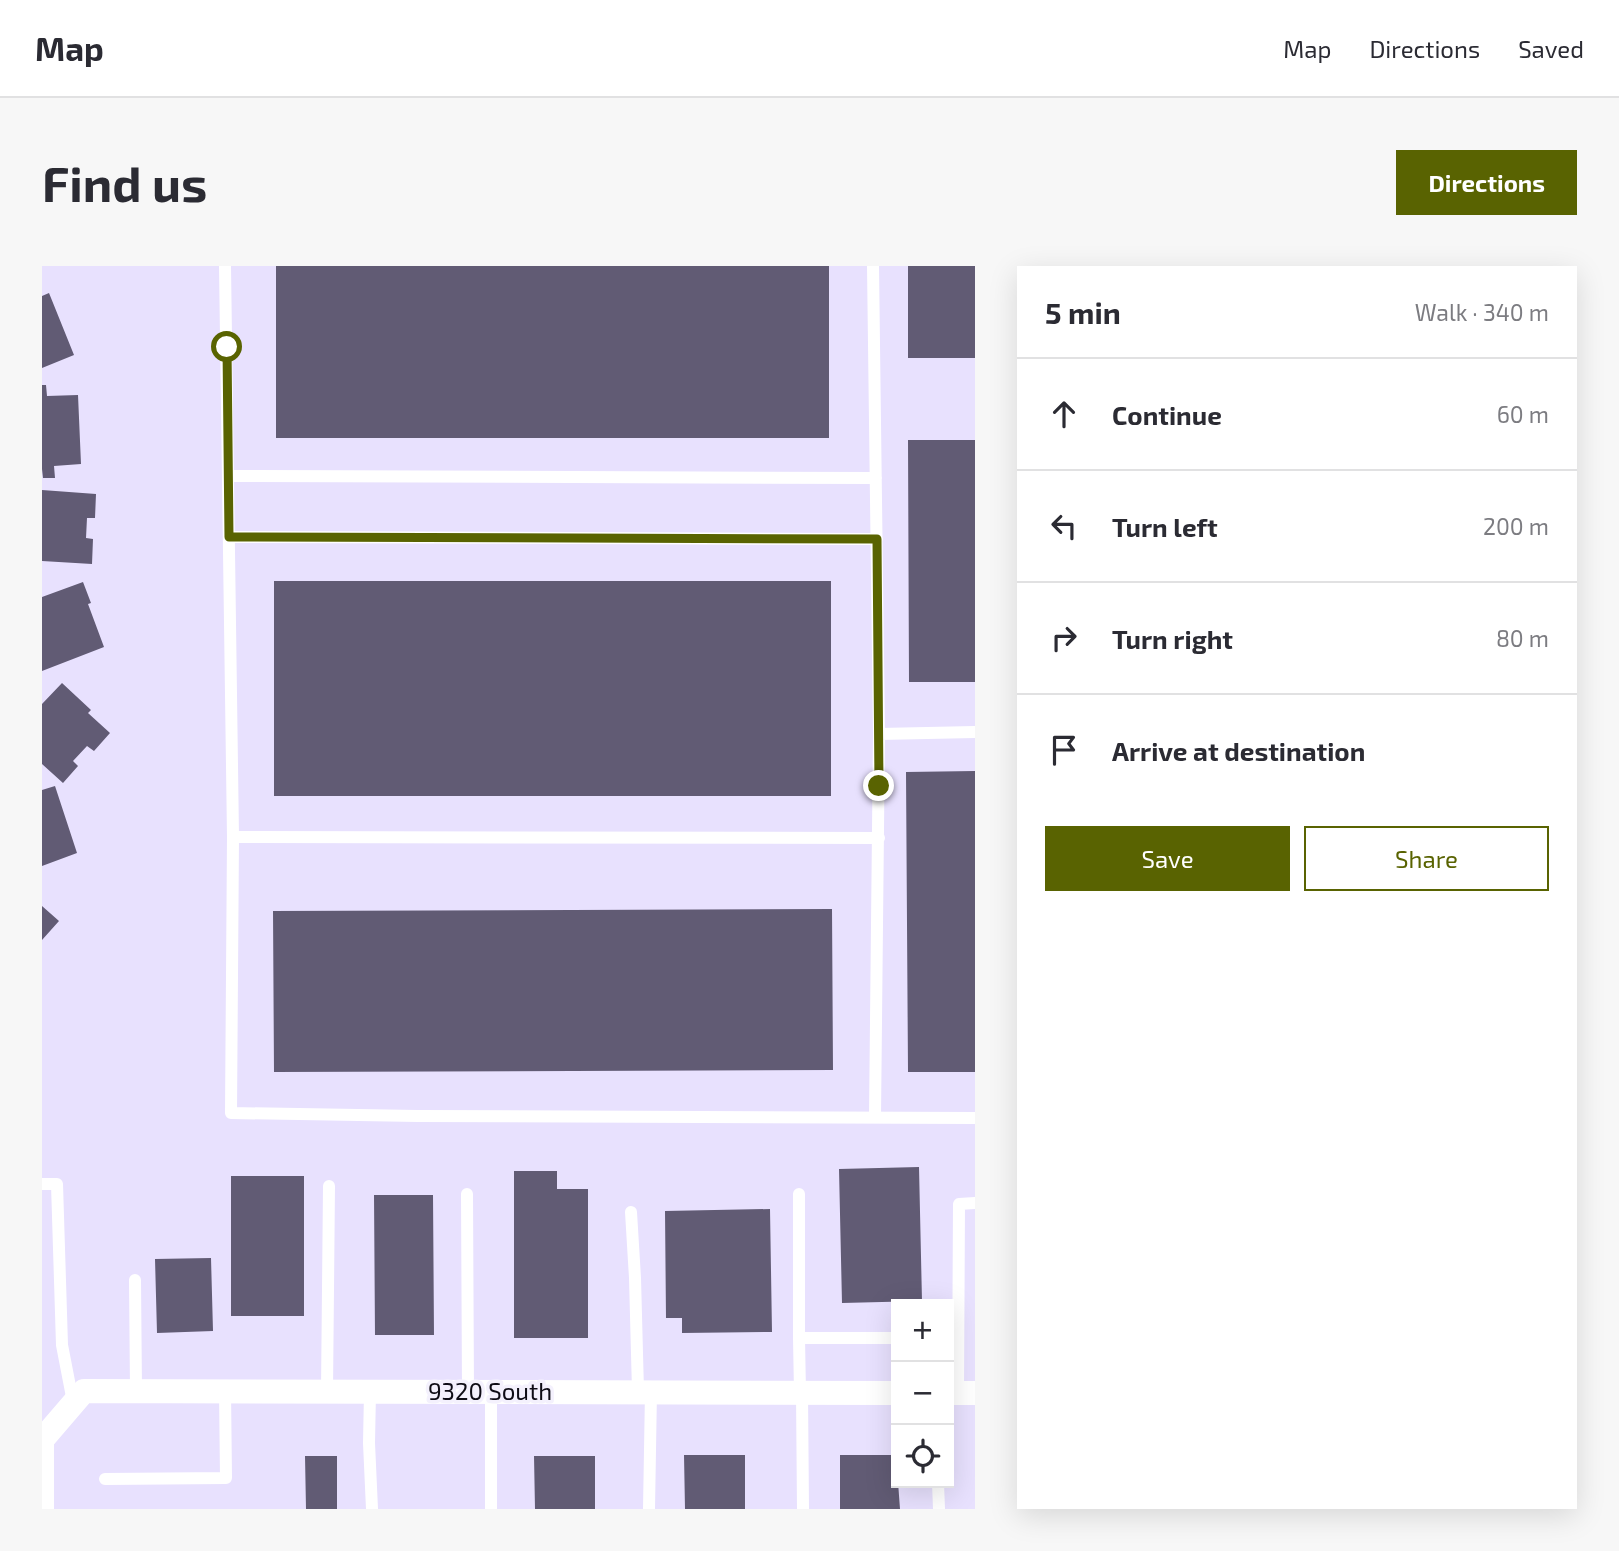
<!DOCTYPE html>
<meta charset="utf-8">
<style>
:root{--surface:#fff;--page:#f7f7f7;--text:#2b2b33;--muted:#7c7c81;--line:#e1e1e2;--accent:#596301}
body{margin:0;font-family:"Exo 2",sans-serif;background:var(--page);color:var(--text)}
.controls{position:absolute;right:21px;bottom:21px;display:grid;overflow:hidden;border-radius:0px;box-shadow:0 7px 28px #0002}
.controls button{width:63px;height:63px;display:grid;place-items:center;padding:0;border:0;border-bottom:2px solid var(--line);background:var(--surface);color:var(--text);font:35px sans-serif}
.stop{position:absolute;width:21px;height:21px;margin:-16px;border:5px solid #596301;border-radius:50%;background:#fff}
.stop.end{background:#596301;border-color:#fff;box-shadow:0 2px 7px #0008}
.list{margin:0;padding:0;list-style:none}
h2{display:flex;justify-content:space-between;align-items:center;height:91px;margin:0;padding:0 28px;font-size:30px}
h2 small{font-size:23px;font-weight:400;color:var(--muted)}
.list li{display:grid;grid-template-columns:46px 1fr auto;gap:21px;align-items:center;box-sizing:border-box;height:112px;padding:0 28px;border-top:2px solid var(--line)}
.list b{display:block;font-size:26px;white-space:nowrap}
.list em{font-size:23px;font-style:normal;color:var(--muted)}
.actions{display:flex;gap:14px;padding:21px 28px}
.actions a{flex:1;padding:16px 0;border:2px solid var(--accent);border-radius:0px;text-align:center;font-size:24px;color:var(--accent)}
.actions .main{background:var(--accent);color:#fff}
.icon{flex:none;width:38px;height:38px;fill:none;stroke:currentColor;stroke-width:2;stroke-linecap:round;stroke-linejoin:round}
.map{position:relative;flex:none;width:933px;height:1243px;overflow:hidden;border-radius:0px}
header{display:flex;align-items:center;gap:42px;box-sizing:border-box;height:98px;padding:0 35px;background:var(--surface);border-bottom:2px solid var(--line)}
header strong{font-size:33px}
nav{display:flex;gap:38px;margin-inline-start:auto;font-size:24px}
.intro{display:flex;align-items:center;justify-content:space-between;box-sizing:border-box;height:168px;padding:0 42px}
h1{margin:0;font-size:49px}
.button{padding:18px 32px;border-radius:0px;background:var(--accent);color:#fff;font-size:24px;font-weight:700}
main{display:flex;gap:42px;padding:0 42px}
aside{flex:1;background:var(--surface);border-radius:0px;box-shadow:0 7px 28px #0002}
.map>svg:first-child{display:block}
.building{fill:#615b74}
.lines{fill:none;stroke-linecap:round;stroke-linejoin:round}
.lane{stroke:#fff;stroke-width:12}
.street{stroke:#fff;stroke-width:24}
.route{stroke:#596301;stroke-width:9}
.labels{text-anchor:middle;stroke-width:7;stroke-linejoin:round;paint-order:stroke}
.street-label{font-size:24px;fill:#0f0d16;stroke:#f4f1fd}
</style>
<header>
<strong>Map</strong>
<nav><a>Map</a><a>Directions</a><a>Saved</a></nav>
</header>
<div class="intro"><h1>Find us</h1><a class="button">Directions</a></div>
<main>
<div class="map">
<svg width="933" height="1243" viewBox="0 0 933 1243">
<rect width="100%" height="100%" fill="#e8e1fe"/>
<path class="building" d="M 234,0 L 787,0 L 787,172 L 234,172 Z
M 866,0 L 933,0 L 933,92 L 866,92 Z
M 7,27 L 32,89 L 0,102 L 0,30 Z
M 0,119 L 4,119 L 5,130 L 36,129 L 39,198 L 12,200 L 13,212 L 1,212 L 0,203 Z
M 866,174 L 933,174 L 933,416 L 867,416 Z
M 0,224 L 54,228 L 53,252 L 45,252 L 44,272 L 51,273 L 50,298 L 0,295 Z
M 232,315 L 789,315 L 789,530 L 232,530 Z
M 41,316 L 49,337 L 46,338 L 62,381 L 0,405 L 0,331 Z
M 20,417 L 49,444 L 46,447 L 68,467 L 52,485 L 45,480 L 31,495 L 36,500 L 21,517 L 0,498 L 0,438 Z
M 933,505 L 933,806 L 866,806 L 864,506 Z
M 13,520 L 35,587 L 0,600 L 0,524 Z
M 0,640 L 17,655 L 0,674 Z
M 790,643 L 791,804 L 232,806 L 231,645 Z
M 877,901 L 880,1035 L 800,1037 L 797,903 Z
M 472,905 L 515,905 L 515,923 L 546,923 L 546,1072 L 472,1072 Z
M 189,910 L 262,910 L 262,1050 L 189,1050 Z
M 332,929 L 391,929 L 392,1069 L 333,1069 Z
M 728,943 L 730,1066 L 640,1067 L 640,1052 L 624,1052 L 623,945 Z
M 169,992 L 171,1065 L 115,1067 L 113,993 Z
M 642,1189 L 703,1189 L 703,1243 L 643,1243 Z
M 798,1189 L 854,1189 L 858,1243 L 798,1243 Z
M 263,1190 L 295,1190 L 295,1243 L 264,1243 Z
M 492,1190 L 553,1190 L 553,1243 L 493,1243 Z"/>
<g class="lines">
<path class="lane" d="M 183,0 L 191,571 L 837,572
M 831,0 L 837,468 L 833,851
M 186,210 L 834,212
M 187,271 L 835,273
M 837,468 L 933,466
M 191,571 L 189,847 L 376,850 L 933,852
M 0,918 L 15,918 L 20,1079 L 31,1136
M 425,928 L 426,1126
M 757,928 L 757,1072
M 589,946 L 593,1012 L 596,1125
M 93,1014 L 94,1125
M 285,1125 L 287,920
M 328,1126 L 327,1177 L 330,1243
M 449,1126 L 449,1243
M 758,1127 L 757,1072 L 854,1072
M 760,1127 L 761,1243
M 916,1127 L 917,938 L 933,937
M 63,1213 L 184,1212 L 183,1125
M 896,1217 L 897,1243
M 607,1243 L 609,1125"/>
<path class="street" d="M 907,1127 L 933,1127
M 0,1243 L 0,1174 L 42,1125 L 854,1127"/>
</g>
<g class="lines">
<path class="route" d="M 185,81 L 187,271 L 835,273 L 837,520"/>
</g>
<g class="labels">
<g class="street-label">
<text x="448" y="1134">9320 South</text>
</g>
</g>
</svg>
<div class="controls">
<button>+</button>
<button>−</button>
<button><svg class="icon" aria-label="locate" viewBox="0 0 24 24"><circle cx="12" cy="12" r="6"/><path d="M12 2v4M12 18v4M2 12h4M18 12h4"/></svg></button>
</div>
<div class="stop" style="left:185px;top:81px"></div>
<div class="stop end" style="left:837px;top:520px"></div>
</div>
<aside>
<h2>5 min<small>Walk · 340 m</small></h2>
<ul class="list">
<li><svg class="icon" aria-label="ahead" viewBox="0 0 24 24"><path d="M12 20V5M6 11l6-6 6 6"/></svg><div><b>Continue</b></div><em>60 m</em></li>
<li><svg class="icon" aria-label="left" viewBox="0 0 24 24"><path d="M17 20v-9H6M10 6l-5 5 5 5"/></svg><div><b>Turn left</b></div><em>200 m</em></li>
<li><svg class="icon" aria-label="right" viewBox="0 0 24 24"><path d="M7 20v-9h11M14 6l5 5-5 5"/></svg><div><b>Turn right</b></div><em>80 m</em></li>
<li><svg class="icon" aria-label="arrive" viewBox="0 0 24 24"><path d="M6 21V4h12l-3 4 3 4H6"/></svg><div><b>Arrive at destination</b></div></li>
</ul>
<div class="actions"><a class="main">Save</a><a>Share</a></div>
</aside>
</main>
